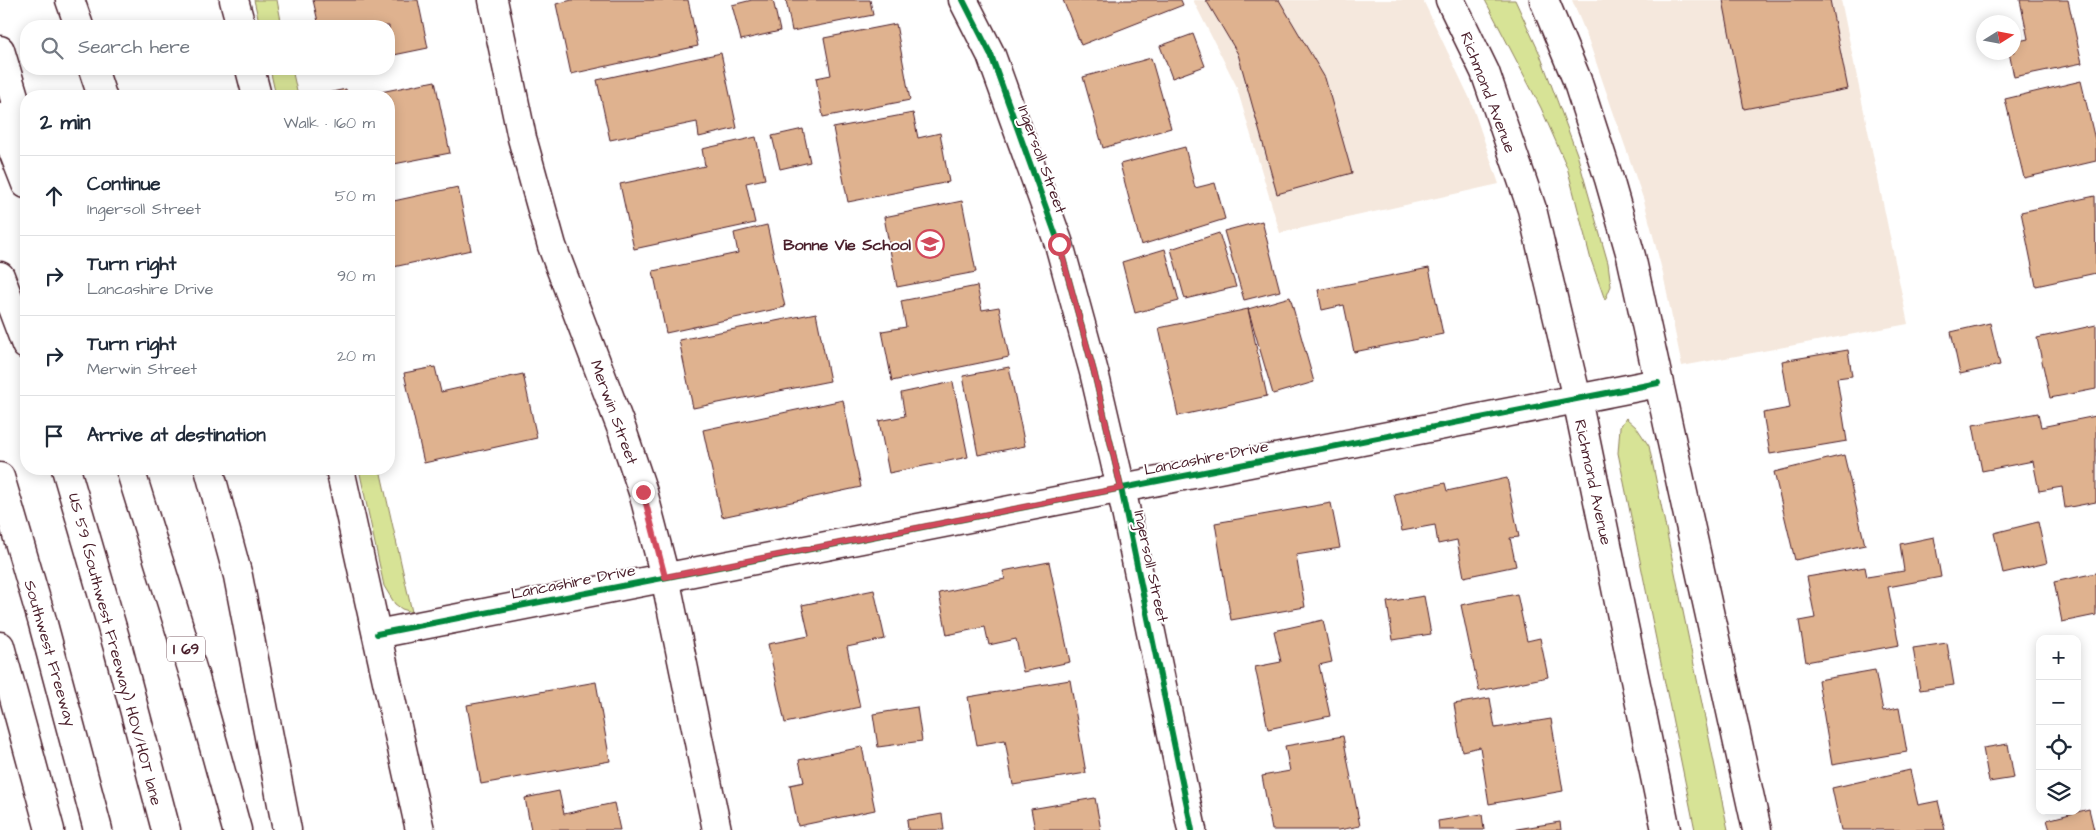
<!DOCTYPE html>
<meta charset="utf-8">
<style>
:root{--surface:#fff;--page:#f6f6f7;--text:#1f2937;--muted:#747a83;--line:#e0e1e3}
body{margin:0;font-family:"Architects Daughter",sans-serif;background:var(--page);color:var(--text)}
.controls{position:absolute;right:15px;bottom:15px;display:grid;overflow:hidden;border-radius:10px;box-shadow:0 2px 12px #0003}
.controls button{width:45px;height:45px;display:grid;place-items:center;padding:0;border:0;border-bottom:1px solid var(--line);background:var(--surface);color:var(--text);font:25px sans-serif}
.compass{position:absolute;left:1976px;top:15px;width:45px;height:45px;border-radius:50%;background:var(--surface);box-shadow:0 2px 12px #0003;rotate:79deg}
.stop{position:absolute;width:15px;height:15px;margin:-11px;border:4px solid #d1495b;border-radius:50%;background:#fff}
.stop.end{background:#d1495b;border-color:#fff;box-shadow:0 1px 5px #0008}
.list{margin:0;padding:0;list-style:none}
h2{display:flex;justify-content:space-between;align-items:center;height:65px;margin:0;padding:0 20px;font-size:21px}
h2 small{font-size:16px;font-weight:400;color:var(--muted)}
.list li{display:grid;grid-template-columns:32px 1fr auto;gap:15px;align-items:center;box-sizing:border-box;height:80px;padding:0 20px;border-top:1px solid var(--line)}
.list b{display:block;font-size:19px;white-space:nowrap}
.list p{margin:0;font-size:16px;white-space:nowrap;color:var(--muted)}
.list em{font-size:16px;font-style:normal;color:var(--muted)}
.icon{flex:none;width:28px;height:28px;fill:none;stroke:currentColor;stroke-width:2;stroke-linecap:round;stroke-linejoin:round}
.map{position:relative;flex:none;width:2096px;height:830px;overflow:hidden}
.search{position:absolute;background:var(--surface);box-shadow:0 2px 12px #0003;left:20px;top:20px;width:375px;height:55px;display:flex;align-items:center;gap:12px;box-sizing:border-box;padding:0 18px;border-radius:20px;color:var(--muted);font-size:19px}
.panel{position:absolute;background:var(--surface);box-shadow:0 2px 12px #0003;left:20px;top:90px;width:375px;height:385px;border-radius:20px}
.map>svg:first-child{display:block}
.built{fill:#f5e8dd}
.green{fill:#d7e396;stroke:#908160}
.building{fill:#dfb28f;stroke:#4a1f2b}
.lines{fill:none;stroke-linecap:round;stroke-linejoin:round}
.minor-casing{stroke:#4a1f2b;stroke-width:31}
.major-casing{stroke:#4a1f2b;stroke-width:31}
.highway-casing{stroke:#4a1f2b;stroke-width:31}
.minor{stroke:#fff;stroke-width:28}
.major{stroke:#fff;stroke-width:28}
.highway{stroke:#fff;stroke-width:28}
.cycleway-casing{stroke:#fff;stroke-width:9}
.cycleway{stroke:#00873e;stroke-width:6}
.route{stroke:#d1495b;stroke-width:6}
.labels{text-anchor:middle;stroke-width:4;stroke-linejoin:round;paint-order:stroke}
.shield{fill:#fff;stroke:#80626b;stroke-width:1}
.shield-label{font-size:15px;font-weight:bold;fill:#4a1f2b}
.street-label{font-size:16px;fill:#4a1f2b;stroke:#fff}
.poi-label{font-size:16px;font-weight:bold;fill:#4a1f2b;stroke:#fff;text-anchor:end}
</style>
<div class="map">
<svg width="2096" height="830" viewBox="0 0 2096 830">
<rect width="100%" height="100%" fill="#fff"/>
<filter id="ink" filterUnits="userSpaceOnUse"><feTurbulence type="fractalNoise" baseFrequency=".02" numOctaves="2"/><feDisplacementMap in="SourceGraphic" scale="10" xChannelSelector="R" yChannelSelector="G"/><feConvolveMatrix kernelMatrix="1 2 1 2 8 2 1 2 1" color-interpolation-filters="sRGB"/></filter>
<g filter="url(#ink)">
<path class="built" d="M 1193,0 L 1423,0 L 1470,99 L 1499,184 L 1280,233 L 1236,85 Z
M 1572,0 L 1841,0 L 1908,324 L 1682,366 L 1663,274 L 1644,201 L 1587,36 Z"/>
<path class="green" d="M 254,0 L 277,0 L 282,26 L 260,26 Z
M 1485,0 L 1515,0 L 1539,52 L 1577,154 L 1608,263 L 1611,286 L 1605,300 L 1591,260 L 1567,167 L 1541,108 Z
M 270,69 L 292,69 L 298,96 L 276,96 Z
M 1626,418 L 1637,428 L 1649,446 L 1728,830 L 1695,830 L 1618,453 L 1620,427 Z
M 359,469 L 380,469 L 412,612 L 402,609 L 395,604 L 384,586 Z"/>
<path class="building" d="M 313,0 L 418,0 L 428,48 L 389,56 L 389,26 L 319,26 Z
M 572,0 L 688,0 L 698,46 L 571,74 L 556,4 Z
M 752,0 L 773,0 L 780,31 L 741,40 L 732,5 Z
M 786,0 L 870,0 L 873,15 L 792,31 Z
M 1063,0 L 1181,0 L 1183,5 L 1081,45 Z
M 1206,0 L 1279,0 L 1325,78 L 1352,173 L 1277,194 L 1238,54 Z
M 1723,0 L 1830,0 L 1848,89 L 1744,109 Z
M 2020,0 L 2068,0 L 2082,63 L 2014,77 L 2009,52 L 2014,52 L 2014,42 L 2028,39 Z
M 896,24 L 910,100 L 823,117 L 816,78 L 831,75 L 824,38 Z
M 1193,34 L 1205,66 L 1172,78 L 1160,46 Z
M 721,53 L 737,128 L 699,137 L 697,122 L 610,140 L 597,80 Z
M 1151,58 L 1171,128 L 1103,148 L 1083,77 Z
M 435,81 L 450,153 L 389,165 L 389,96 L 361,96 Z
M 2081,81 L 2096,144 L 2096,161 L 2024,178 L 2005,99 Z
M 346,89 L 347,96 L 318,96 L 318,95 Z
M 913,113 L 918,138 L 940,133 L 949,182 L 848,202 L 833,128 Z
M 803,129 L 810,162 L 780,169 L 772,136 Z
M 756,137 L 765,179 L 746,183 L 755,223 L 634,249 L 620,184 L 705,166 L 702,149 Z
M 1185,147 L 1195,188 L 1215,183 L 1225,219 L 1141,245 L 1120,164 Z
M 458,187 L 471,250 L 389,268 L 389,202 Z
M 2095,196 L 2096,273 L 2036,286 L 2021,212 Z
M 962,201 L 976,272 L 897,287 L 884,217 Z
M 1262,221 L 1280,291 L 1244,300 L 1224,231 Z
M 767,225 L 785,307 L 666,333 L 653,271 L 738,253 L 734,233 Z
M 1219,233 L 1236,287 L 1185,299 L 1171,249 Z
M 1165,249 L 1179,301 L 1135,313 L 1122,262 Z
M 1429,268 L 1443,334 L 1354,352 L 1344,305 L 1322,310 L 1318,290 Z
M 977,286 L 982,310 L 999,307 L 1009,357 L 892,381 L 882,331 L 906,327 L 901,301 Z
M 1290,297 L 1314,382 L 1273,394 L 1248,309 Z
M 1248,309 L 1267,396 L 1178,416 L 1159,328 Z
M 816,313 L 830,381 L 693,408 L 679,340 Z
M 1990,323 L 2000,365 L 1960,374 L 1951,332 Z
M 2096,325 L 2096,389 L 2050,398 L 2037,338 Z
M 1848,350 L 1852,376 L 1837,378 L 1847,441 L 1770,454 L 1763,413 L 1790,408 L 1782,361 Z
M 435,367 L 441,392 L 523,374 L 537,438 L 424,463 L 404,373 Z
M 1009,367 L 1025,446 L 978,455 L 963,376 Z
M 953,382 L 968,457 L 889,473 L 879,421 L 905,416 L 901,393 Z
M 843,400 L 861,487 L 722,517 L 703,430 Z
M 2038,413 L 2041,427 L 2096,416 L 2096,502 L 2065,508 L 2062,487 L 2039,491 L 2033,461 L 1982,471 L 1973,425 Z
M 1844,455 L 1865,545 L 1795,560 L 1774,472 Z
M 1507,478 L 1519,537 L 1510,538 L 1516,566 L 1464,577 L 1457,540 L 1438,544 L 1435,525 L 1402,531 L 1394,494 L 1445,483 L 1447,491 Z
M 1331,503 L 1340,548 L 1296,555 L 1305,607 L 1231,620 L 1215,523 Z
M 2038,522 L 2047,563 L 2003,573 L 1994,533 Z
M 1934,537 L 1941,577 L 1888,587 L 1899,645 L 1806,662 L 1799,621 L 1815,618 L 1807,577 L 1865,567 L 1867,577 L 1904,571 L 1900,544 Z
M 1049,562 L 1070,662 L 1023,672 L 1016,639 L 989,645 L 985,627 L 947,635 L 939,593 L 1005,579 L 1003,571 Z
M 2096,573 L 2096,615 L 2062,622 L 2054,582 Z
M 874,590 L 885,639 L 847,647 L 860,707 L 785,723 L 768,644 L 809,636 L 802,605 Z
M 1517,594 L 1527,641 L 1540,638 L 1548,677 L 1479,691 L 1461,605 Z
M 1424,596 L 1431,634 L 1393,640 L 1387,602 Z
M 1323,620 L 1332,662 L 1319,665 L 1330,716 L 1268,729 L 1255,667 L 1281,662 L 1274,631 Z
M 1947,643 L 1954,685 L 1920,690 L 1913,648 Z
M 1875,670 L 1883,711 L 1899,708 L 1907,752 L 1832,765 L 1818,680 Z
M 1070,680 L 1086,773 L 1013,785 L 1005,740 L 977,745 L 968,697 Z
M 596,682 L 610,761 L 481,784 L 467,705 Z
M 1490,698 L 1495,728 L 1551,719 L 1563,791 L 1489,804 L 1480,747 L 1462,751 L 1454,704 Z
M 917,707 L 922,741 L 878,747 L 873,714 Z
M 1343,736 L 1360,826 L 1339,830 L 1272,830 L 1262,776 L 1290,771 L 1285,746 Z
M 2008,744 L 2014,778 L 1989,782 L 1983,748 Z
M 862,747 L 875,810 L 798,826 L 790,785 L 804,782 L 799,760 Z
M 1910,770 L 1918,805 L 1938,801 L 1945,830 L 1841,830 L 1832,788 Z
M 559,791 L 564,814 L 614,803 L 620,830 L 531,830 L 525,798 Z
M 1095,798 L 1101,830 L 1035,830 L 1031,809 Z
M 2089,809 L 2094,830 L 2050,830 L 2047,820 Z
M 942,814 L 944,830 L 908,830 L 907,820 Z
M 1482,814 L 1484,830 L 1439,830 L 1438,821 Z
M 1560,822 L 1561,830 L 1511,830 Z"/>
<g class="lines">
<defs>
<path id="minor" d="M 493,0 L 522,138 L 552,246 L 622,430 L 643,492 L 665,577 L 717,830
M 963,0 L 991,55 L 1059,244 L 1094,372 L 1121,488 L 1192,830
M 377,634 L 1658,383"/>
<path id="major" d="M 234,0 L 241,26
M 1450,0 L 1485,72 L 1532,209 L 1577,399 L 1666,830
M 1544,0 L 1577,80 L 1609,179 L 1631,256 L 1757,830
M 250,69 L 257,96
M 340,469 L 420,830"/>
<path id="highway" d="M 70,0 L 79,26
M 0,50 L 26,136
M 93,69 L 102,96
M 0,118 L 26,184
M 0,276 L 26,345
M 66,469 L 118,648 L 166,830
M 130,469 L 195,678 L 237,830
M 209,469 L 238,576 L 287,830
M 0,477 L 42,620 L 98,830
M 0,646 L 50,830"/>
</defs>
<use href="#minor" class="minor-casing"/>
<use href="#major" class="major-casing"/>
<use href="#highway" class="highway-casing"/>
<use href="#minor" class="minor"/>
<use href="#major" class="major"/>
<use href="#highway" class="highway"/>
<defs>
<path id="cycleway" d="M 963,0 L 991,55 L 1059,244 L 1094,372 L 1121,488 L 1192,830
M 377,634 L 1658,383"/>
</defs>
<use href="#cycleway" class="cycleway-casing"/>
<use href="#cycleway" class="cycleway"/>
</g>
</g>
<g class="lines" filter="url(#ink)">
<path class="route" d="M 643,492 L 665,577 L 1121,488 L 1094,372 L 1059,244"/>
</g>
<defs>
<symbol id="school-ring" viewBox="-11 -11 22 22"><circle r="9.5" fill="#fff" stroke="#d1495b" stroke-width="1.5"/><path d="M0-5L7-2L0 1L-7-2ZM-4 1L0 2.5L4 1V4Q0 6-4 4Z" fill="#d1495b"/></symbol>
</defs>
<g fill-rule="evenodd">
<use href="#school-ring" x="914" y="228" width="32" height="32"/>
</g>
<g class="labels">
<rect class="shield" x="167" y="636.5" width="38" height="25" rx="4"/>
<g class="shield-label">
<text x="186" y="654">I 69</text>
</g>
<g class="street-label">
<text transform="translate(1489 92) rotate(69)" y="6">Richmond Avenue</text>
<text transform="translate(1043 159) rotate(70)" y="6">Ingersoll Street</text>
<text transform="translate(615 412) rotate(70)" y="6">Merwin Street</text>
<text transform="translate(1206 457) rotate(-11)" y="6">Lancashire Drive</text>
<text transform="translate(1594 482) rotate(78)" y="6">Richmond Avenue</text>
<text transform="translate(1152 566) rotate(78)" y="6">Ingersoll Street</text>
<text transform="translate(573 581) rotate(-11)" y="6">Lancashire Drive</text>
<text transform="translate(116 649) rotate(75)" y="6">US 59 (Southwest Freeway) HOV/HOT lane</text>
<text transform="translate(51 653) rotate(74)" y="6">Southwest Freeway</text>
</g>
<g class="poi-label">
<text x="911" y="250">Bonne Vie School</text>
</g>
</g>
</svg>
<div class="controls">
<button>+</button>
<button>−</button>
<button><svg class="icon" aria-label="locate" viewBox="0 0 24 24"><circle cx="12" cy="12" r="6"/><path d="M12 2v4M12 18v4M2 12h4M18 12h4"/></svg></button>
<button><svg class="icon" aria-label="layers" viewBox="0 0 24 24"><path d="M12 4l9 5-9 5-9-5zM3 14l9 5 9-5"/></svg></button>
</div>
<svg class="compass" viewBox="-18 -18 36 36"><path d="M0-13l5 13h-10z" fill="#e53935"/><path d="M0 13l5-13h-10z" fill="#747a83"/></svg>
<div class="stop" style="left:1059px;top:244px"></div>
<div class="stop end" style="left:643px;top:492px"></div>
<div class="search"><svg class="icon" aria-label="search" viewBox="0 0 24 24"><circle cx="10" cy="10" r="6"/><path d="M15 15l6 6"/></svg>Search here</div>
<section class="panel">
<h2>2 min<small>Walk · 160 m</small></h2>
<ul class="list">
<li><svg class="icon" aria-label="ahead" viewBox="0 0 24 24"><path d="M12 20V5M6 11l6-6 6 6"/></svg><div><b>Continue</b><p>Ingersoll Street</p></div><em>50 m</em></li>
<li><svg class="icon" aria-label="right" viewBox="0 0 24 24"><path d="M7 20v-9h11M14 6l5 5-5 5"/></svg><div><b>Turn right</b><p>Lancashire Drive</p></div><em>90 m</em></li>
<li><svg class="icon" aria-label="right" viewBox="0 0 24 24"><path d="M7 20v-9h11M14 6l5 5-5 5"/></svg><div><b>Turn right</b><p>Merwin Street</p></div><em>20 m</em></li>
<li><svg class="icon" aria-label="arrive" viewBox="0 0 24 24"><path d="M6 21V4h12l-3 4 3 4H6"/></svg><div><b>Arrive at destination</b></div></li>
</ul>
</section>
</div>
